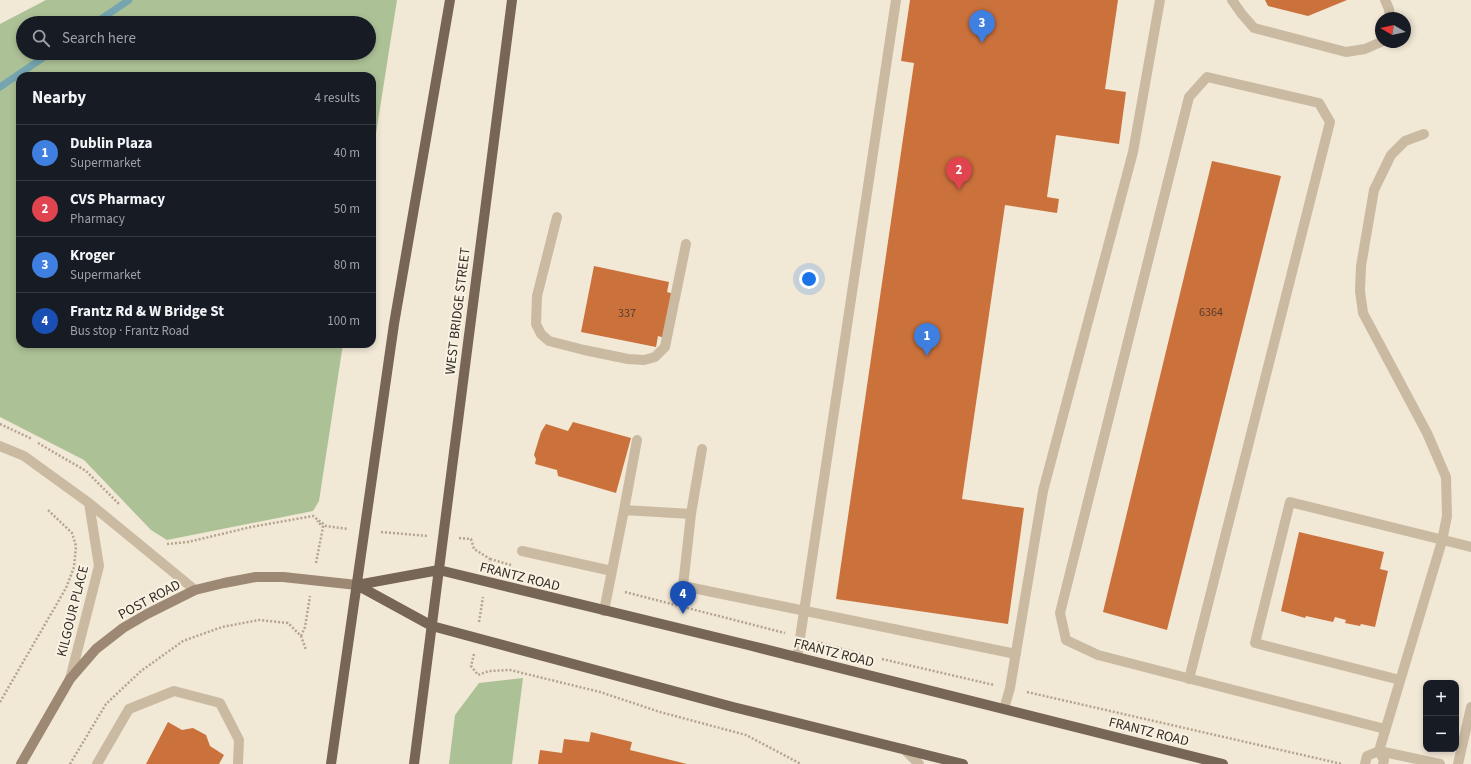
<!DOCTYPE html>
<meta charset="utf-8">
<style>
:root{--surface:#171b24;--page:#242831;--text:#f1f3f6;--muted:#9ea1a6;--line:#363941;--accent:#0f766e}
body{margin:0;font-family:"Source Sans 3",sans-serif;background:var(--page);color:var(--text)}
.controls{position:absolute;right:12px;bottom:12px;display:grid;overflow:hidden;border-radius:8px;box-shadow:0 2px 6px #0003}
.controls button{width:36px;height:36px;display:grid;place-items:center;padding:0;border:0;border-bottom:1px solid var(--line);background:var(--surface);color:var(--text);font:20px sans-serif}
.compass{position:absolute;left:1375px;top:12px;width:36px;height:36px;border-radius:50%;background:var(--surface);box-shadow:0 2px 6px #0003;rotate:279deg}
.you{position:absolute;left:809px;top:279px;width:14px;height:14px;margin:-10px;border:3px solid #fff;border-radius:50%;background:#1a73e8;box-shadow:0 0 0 6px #1a73e833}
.badge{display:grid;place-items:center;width:26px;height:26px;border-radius:50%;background:var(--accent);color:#fff;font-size:13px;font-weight:700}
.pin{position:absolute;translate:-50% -33px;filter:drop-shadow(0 1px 2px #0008)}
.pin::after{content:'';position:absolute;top:21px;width:14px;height:12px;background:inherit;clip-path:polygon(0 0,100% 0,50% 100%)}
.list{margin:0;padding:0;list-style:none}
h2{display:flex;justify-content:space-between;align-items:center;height:52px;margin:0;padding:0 16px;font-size:17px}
h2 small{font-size:13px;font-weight:400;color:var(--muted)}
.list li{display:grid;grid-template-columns:26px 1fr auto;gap:12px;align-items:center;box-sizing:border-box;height:56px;padding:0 16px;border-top:1px solid var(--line)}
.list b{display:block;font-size:15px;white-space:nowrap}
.list p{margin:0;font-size:13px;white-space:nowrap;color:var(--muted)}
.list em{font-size:13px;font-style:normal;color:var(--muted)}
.icon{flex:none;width:22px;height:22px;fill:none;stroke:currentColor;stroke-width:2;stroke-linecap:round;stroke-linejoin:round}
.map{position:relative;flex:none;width:1471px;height:764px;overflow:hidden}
.search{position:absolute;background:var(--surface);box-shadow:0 2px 6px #0003;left:16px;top:16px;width:360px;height:44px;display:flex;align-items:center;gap:10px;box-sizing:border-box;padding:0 14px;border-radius:22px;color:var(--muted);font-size:15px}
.panel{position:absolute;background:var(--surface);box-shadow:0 2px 6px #0003;left:16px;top:72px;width:360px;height:276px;border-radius:12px}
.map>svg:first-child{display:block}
.green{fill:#adc196;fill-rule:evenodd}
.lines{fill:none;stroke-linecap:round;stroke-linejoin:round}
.stream{stroke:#75a5af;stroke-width:7}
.building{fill:#ca713c}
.path{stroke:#b5a48d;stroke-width:2.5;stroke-dasharray:2 2;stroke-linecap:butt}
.service{stroke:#cabaa2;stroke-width:10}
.minor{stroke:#cabaa2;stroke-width:10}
.secondary{stroke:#9d8874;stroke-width:10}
.primary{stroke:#776555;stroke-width:10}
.labels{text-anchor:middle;stroke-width:4;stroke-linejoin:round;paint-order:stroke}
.number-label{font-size:12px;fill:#5a3d2b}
.street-label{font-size:14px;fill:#342c25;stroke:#f9f2e3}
</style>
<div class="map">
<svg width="1471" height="764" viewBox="0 0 1471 764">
<rect width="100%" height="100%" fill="#f2e8d6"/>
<path class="green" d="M 46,0 L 397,0 L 372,159 L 372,76 L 20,76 L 20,344 L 343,344 L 319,501 L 313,511 L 167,540 L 151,530 L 84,460 L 0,417 L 0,24 ZM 23,23 L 369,23 L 369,53 L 23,53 Z
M 523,678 L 512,764 L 449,764 L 455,715 L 479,683 Z"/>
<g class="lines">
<path class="stream" d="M 95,23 L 129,0
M 0,87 L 50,53"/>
</g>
<path class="building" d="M 910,0 L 1118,0 L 1105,89 L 1126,92 L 1119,144 L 1056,135 L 1047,197 L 1059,199 L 1057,213 L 1005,205 L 962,499 L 1024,508 L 1008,624 L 836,599 L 914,63 L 901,61 Z
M 1265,0 L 1347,0 L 1308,16 L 1268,6 Z
M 1212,161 L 1281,176 L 1167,630 L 1103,612 Z
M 594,266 L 669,282 L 667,292 L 674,294 L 665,338 L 658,336 L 656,347 L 581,332 Z
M 573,422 L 631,438 L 616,493 L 558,476 L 557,470 L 535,464 L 536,459 L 534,455 L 541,432 L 546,424 L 568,431 Z
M 1299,532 L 1384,552 L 1380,569 L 1388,571 L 1375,627 L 1361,624 L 1360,626 L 1345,623 L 1346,620 L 1335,617 L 1333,622 L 1306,616 L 1305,618 L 1281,611 Z
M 168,722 L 182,730 L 193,728 L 206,735 L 210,746 L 224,755 L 219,764 L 146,764 Z
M 591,732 L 632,742 L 630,750 L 687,764 L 538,764 L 540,750 L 562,753 L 564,739 L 589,742 Z"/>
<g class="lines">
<path class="path" d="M 0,424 L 32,439
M 38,443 L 86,471 L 119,504
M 381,532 L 428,536
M 459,538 L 471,539 L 474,549 L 490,559 L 489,564
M 167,544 L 188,542 L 251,527 L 313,516 L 326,526 L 348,529
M 490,559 L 511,565
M 316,563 L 323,527 L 317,521
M 625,592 L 785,633
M 479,622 L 483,597
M 301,636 L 305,627 L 310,596
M 817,642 L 868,656
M 474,654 L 471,666 L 478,675 L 489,671 L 510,670 L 600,692 L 660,712 L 746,735 L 801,764
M 882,659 L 994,685
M 1027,692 L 1342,764
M 0,702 L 66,588 L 74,567 L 76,546 L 72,533 L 48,510
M 70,764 L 106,704 L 141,671 L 183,641 L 222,627 L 259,620 L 288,623 L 301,636 L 306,650"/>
<path class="service" d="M 1232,0 L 1241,13 L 1254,28 L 1346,52 L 1365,49 L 1381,42
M 1385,0 L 1389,9 L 1390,18
M 1424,134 L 1405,141 L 1391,155 L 1374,190 L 1361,266 L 1360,291 L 1363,313 L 1427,433 L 1446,477 L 1447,516 L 1442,541
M 557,217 L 537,296 L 536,324 L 541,334 L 549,341 L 584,350 L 628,359 L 644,360 L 655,357 L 665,347 L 686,244
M 624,510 L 637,440
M 691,514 L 702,449
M 522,551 L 612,571
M 604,611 L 624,510 L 691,514 L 683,586 L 1016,654
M 797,658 L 896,0
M 1189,679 L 1330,122 L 1319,103 L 1207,77 L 1189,97 L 1060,613 L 1066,640 L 1098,655 L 1385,729
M 1400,680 L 1255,643 L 1290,502 L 1471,547
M 1004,709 L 1010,688 L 1043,491 L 1133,152 L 1160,0
M 1379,751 L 1440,764
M 97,764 L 129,709 L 174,691 L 220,703 L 239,740 L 238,764
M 1458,764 L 1471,707"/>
<path class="minor" d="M 0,446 L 24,456 L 89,503 L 195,590
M 70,679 L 99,566 L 89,503
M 904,749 L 919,764
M 1365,764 L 1367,756 L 1379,751
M 1383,764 L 1384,760 L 1379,751 L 1442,541"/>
<path class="secondary" d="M 21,764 L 70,679 L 96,649 L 123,628 L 147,614 L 195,590 L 224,583 L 256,577 L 283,577 L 357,585"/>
<path class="primary" d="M 357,585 L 439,570 L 748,645 L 1223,764
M 357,585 L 432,626 L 733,707 L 963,764
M 331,764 L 394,324 L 450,0
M 414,764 L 512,0"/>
</g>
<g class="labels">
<g class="number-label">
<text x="1211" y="316">6364</text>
<text x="627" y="317">337</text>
</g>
<g class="street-label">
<text transform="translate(457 311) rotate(-83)" y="5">WEST BRIDGE STREET</text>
<text transform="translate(520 576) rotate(14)" y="5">FRANTZ ROAD</text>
<text transform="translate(149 599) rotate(-28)" y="5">POST ROAD</text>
<text transform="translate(72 611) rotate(-76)" y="5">KILGOUR PLACE</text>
<text transform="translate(834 652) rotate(14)" y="5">FRANTZ ROAD</text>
<text transform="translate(1149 731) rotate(14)" y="5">FRANTZ ROAD</text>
</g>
</g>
</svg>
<div class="controls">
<button>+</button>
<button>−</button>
</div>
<svg class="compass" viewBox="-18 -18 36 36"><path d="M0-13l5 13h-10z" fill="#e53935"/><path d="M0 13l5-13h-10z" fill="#9ea1a6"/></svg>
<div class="you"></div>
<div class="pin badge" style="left:927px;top:356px;background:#3f7fe0">1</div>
<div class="pin badge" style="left:959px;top:190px;background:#e0444e">2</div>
<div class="pin badge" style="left:982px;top:43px;background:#3f7fe0">3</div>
<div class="pin badge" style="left:683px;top:614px;background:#1a4fb4">4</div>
<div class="search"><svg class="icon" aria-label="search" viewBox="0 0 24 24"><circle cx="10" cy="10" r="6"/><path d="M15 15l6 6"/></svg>Search here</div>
<section class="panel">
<h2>Nearby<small>4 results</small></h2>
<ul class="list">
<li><span class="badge" style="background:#3f7fe0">1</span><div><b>Dublin Plaza</b><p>Supermarket</p></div><em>40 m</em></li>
<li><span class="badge" style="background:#e0444e">2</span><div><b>CVS Pharmacy</b><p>Pharmacy</p></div><em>50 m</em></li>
<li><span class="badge" style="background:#3f7fe0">3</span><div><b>Kroger</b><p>Supermarket</p></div><em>80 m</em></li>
<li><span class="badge" style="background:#1a4fb4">4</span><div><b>Frantz Rd &amp; W Bridge St</b><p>Bus stop · Frantz Road</p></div><em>100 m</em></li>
</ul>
</section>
</div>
